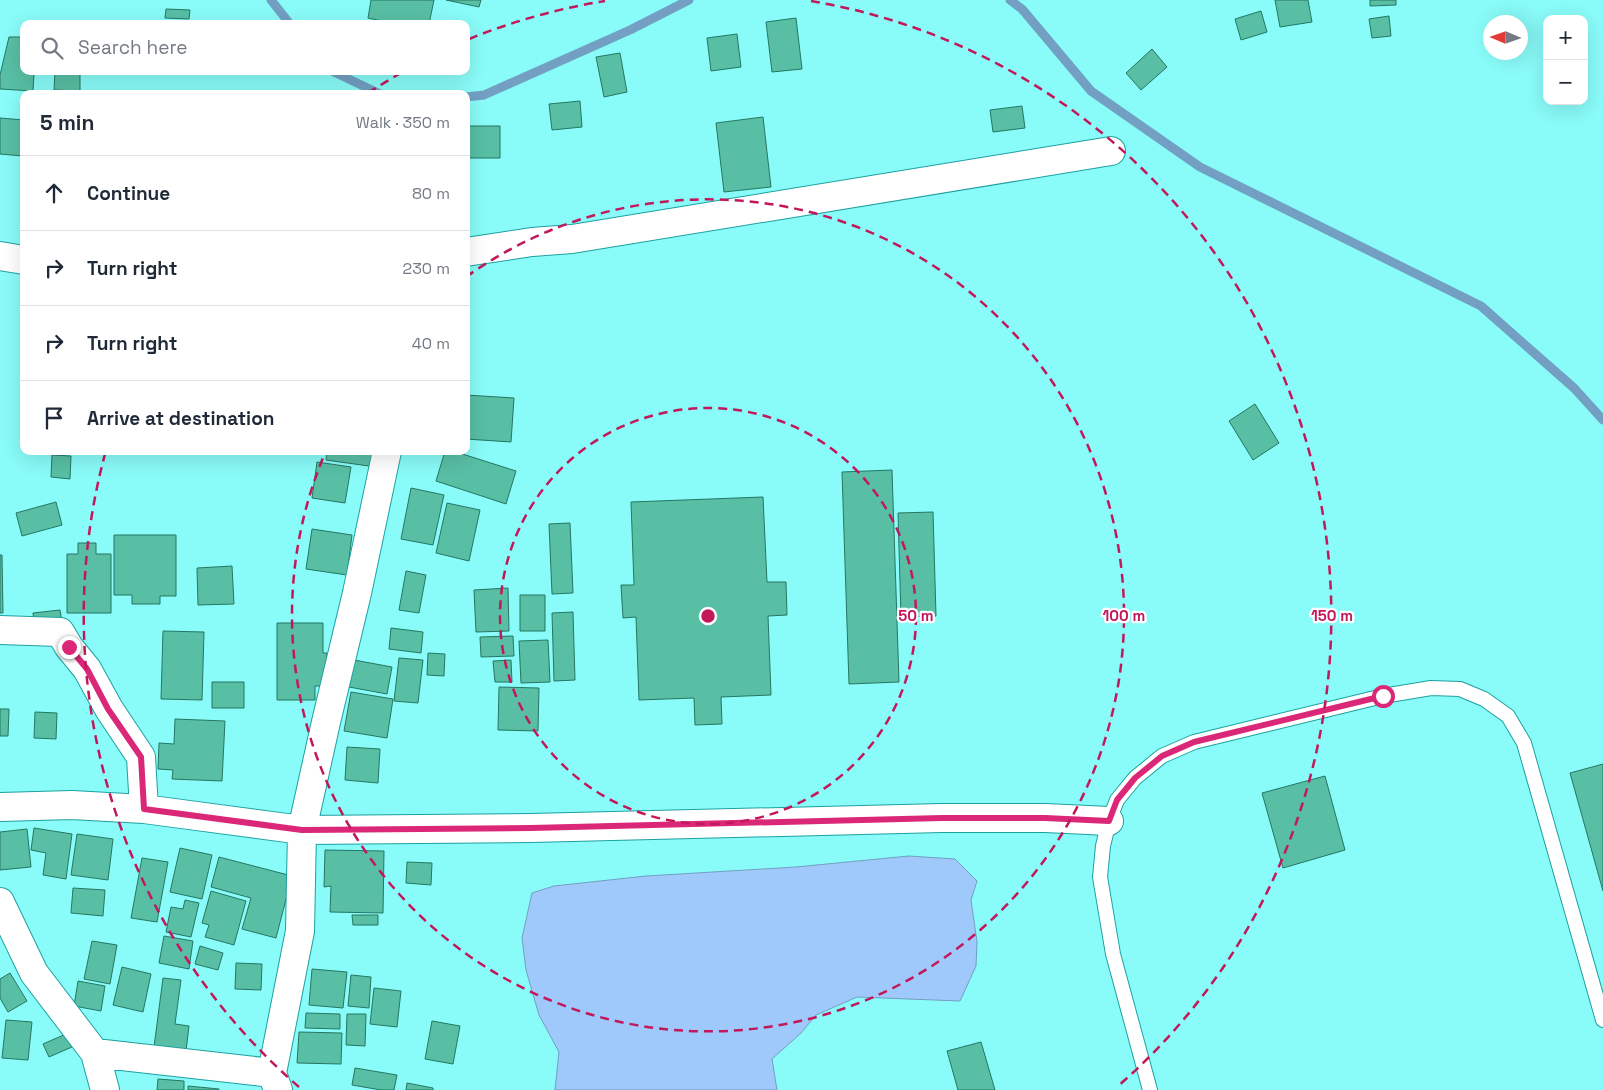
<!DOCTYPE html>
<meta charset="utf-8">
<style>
:root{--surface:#fff;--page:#f6f6f7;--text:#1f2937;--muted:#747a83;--line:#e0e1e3}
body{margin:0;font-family:"Space Grotesk",sans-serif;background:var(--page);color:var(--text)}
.controls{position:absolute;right:15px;top:15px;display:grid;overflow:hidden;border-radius:10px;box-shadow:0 5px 20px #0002}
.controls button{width:45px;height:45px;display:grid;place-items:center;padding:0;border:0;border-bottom:1px solid var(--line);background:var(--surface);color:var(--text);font:25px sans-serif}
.compass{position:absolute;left:1483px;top:15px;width:45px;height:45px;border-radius:50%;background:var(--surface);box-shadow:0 5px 20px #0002;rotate:272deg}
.stop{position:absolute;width:15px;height:15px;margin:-11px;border:4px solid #db2777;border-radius:50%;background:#fff}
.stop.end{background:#db2777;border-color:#fff;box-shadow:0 1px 5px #0008}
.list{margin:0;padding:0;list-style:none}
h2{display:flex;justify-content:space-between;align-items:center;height:65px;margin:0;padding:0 20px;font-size:21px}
h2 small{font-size:16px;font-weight:400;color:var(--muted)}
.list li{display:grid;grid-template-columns:32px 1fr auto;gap:15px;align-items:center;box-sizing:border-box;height:75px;padding:0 20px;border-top:1px solid var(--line)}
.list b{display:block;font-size:19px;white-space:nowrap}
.list em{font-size:16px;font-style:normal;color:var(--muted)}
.icon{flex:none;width:28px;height:28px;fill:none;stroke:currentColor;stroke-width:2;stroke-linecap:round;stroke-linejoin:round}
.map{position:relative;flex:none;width:1603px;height:1090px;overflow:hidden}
.search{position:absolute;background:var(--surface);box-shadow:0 5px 20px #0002;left:20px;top:20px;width:450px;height:55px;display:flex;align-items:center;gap:12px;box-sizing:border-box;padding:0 18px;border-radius:10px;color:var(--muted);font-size:19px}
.panel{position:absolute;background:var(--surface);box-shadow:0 5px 20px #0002;left:20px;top:90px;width:450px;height:365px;border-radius:10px}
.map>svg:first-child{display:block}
.water{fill:#a0c9fb;stroke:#729fc2}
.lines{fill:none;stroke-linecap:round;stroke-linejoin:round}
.stream{stroke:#729fc2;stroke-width:9}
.building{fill:#58bfa4;stroke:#257763}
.service-casing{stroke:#1da1a0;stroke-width:16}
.minor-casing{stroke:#1da1a0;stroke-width:30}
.service{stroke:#fff;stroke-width:14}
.minor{stroke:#fff;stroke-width:28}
.route{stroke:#db2777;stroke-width:6}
.ring{fill:none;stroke:#c2185b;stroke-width:2.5;stroke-dasharray:9 6}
.centre{fill:#c2185b;stroke:#fff;stroke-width:2.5}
.ring-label{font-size:15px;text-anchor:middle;font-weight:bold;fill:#c2185b;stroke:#fff;stroke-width:4.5;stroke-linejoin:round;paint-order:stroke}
</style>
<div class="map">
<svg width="1603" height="1090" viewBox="0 0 1603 1090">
<rect width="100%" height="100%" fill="#89fbf8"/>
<path class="water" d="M 909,856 L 955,859 L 977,881 L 971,900 L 977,942 L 976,966 L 960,1001 L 857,997 L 816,1015 L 801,1033 L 772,1059 L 777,1090 L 555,1090 L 559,1052 L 539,1015 L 526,970 L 522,938 L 532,893 L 554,886 L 646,876 L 796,867 Z"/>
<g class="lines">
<path class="stream" d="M 271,0 L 290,24
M 1010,0 L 1022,9 L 1091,91 L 1200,167 L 1481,306 L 1574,388 L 1603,420
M 332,71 L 380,94
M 466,97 L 484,95 L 630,30 L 689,0"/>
</g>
<path class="building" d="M 371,0 L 434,0 L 429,24 L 395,24 L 368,18 Z
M 446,0 L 481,0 L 479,7 Z
M 1275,0 L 1308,0 L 1312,22 L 1280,27 Z
M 1370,0 L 1396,0 L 1396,5 L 1370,6 Z
M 166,9 L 190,10 L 189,19 L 165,18 Z
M 1261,11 L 1267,32 L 1241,40 L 1235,19 Z
M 1389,16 L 1391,36 L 1372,38 L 1369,19 Z
M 796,18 L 802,69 L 772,72 L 766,22 Z
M 191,21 L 235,24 L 191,24 Z
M 737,34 L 741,67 L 711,71 L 707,38 Z
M 9,37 L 24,37 L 24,71 L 49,71 L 49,74 L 34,74 L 33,91 L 0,89 L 0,75 Z
M 1152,49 L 1167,67 L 1141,90 L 1126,73 Z
M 620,53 L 627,92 L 604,97 L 596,57 Z
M 55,71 L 80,71 L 80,91 L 54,90 Z
M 580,101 L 582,127 L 552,130 L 549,104 Z
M 1022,106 L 1025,128 L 993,132 L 990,110 Z
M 763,117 L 771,187 L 724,192 L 716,123 Z
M 0,118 L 24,120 L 23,156 L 0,154 Z
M 466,126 L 500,126 L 500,158 L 466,158 Z
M 466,395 L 514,398 L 511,442 L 466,439 Z
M 1255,404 L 1279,443 L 1253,460 L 1229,421 Z
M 327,451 L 379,451 L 376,467 L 326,460 Z
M 445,451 L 453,451 L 516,471 L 506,504 L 436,481 Z
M 52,455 L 71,456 L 70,479 L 51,477 Z
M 317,462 L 351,467 L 345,503 L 312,498 Z
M 892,470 L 899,682 L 849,684 L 842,472 Z
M 411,488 L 444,495 L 433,545 L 401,539 Z
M 763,497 L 767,582 L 786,582 L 787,615 L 768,616 L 771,695 L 721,697 L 722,724 L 695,725 L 694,698 L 639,700 L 636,617 L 623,618 L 621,585 L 634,585 L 631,502 Z
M 56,502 L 62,525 L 22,536 L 16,513 Z
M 447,503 L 480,510 L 469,561 L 436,553 Z
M 933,512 L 936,616 L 901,617 L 898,513 Z
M 570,523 L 573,593 L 552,594 L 549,524 Z
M 312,529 L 352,535 L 347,575 L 306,569 Z
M 114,535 L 176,535 L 176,596 L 160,596 L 160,604 L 132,604 L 132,595 L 114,595 Z
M 78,543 L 96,543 L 96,554 L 111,554 L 111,613 L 67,613 L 67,554 L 78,554 Z
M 0,555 L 2,555 L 3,613 L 0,613 Z
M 232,566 L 234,604 L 198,605 L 197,568 Z
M 406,571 L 426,575 L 419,613 L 399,610 Z
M 508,588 L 509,631 L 476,632 L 474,590 Z
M 520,595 L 545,595 L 545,631 L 520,631 Z
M 60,610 L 63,627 L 35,630 L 33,613 Z
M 573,612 L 575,680 L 554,681 L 552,613 Z
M 277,623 L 323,623 L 323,653 L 327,653 L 327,686 L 315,686 L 315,700 L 277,700 Z
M 391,628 L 423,632 L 421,653 L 389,649 Z
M 163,631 L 204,632 L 202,700 L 161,699 Z
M 513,636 L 514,656 L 481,657 L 480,637 Z
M 548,640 L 550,682 L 521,683 L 519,641 Z
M 428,653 L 445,654 L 444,676 L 427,675 Z
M 399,658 L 423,660 L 418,703 L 394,701 Z
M 354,660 L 392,667 L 387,694 L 349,687 Z
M 511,660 L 512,682 L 495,682 L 493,661 Z
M 212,682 L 244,682 L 244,708 L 212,708 Z
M 499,687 L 539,688 L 538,731 L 498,730 Z
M 351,692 L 393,699 L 387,738 L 344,731 Z
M 0,709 L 9,709 L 8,736 L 0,736 Z
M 35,712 L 57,713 L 56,739 L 34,738 Z
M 175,719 L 225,721 L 222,781 L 172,779 L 173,770 L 158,769 L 159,743 L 174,744 Z
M 347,747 L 380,749 L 378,783 L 345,780 Z
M 1603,764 L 1603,891 L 1570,773 Z
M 1325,776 L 1345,850 L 1283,868 L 1262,793 Z
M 34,828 L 72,834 L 66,879 L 43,875 L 46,853 L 31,850 Z
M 27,829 L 31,867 L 0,870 L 0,832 Z
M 77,834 L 113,839 L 108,880 L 71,875 Z
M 180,848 L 212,855 L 202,899 L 170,892 Z
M 325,850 L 384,851 L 383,913 L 330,912 L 331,886 L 324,887 Z
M 219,857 L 292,876 L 276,938 L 242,929 L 251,898 L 211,887 Z
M 142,858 L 168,862 L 157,922 L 131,918 Z
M 407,862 L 432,863 L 431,885 L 406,883 Z
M 73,888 L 105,890 L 103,916 L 71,913 Z
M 211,891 L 246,901 L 234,945 L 205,937 L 209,925 L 202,923 Z
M 185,900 L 199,903 L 191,937 L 166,932 L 171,907 L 183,909 Z
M 352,915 L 378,915 L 378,925 L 353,925 Z
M 164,936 L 193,941 L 189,969 L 159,963 Z
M 92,941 L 117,945 L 110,984 L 84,979 Z
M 200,946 L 223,953 L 218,970 L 195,964 Z
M 236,963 L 262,964 L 261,990 L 235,989 Z
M 122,967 L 151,974 L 143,1012 L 113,1005 Z
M 312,969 L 347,972 L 343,1008 L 309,1005 Z
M 10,973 L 27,1001 L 8,1012 L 0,998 L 0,979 Z
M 351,975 L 371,977 L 369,1008 L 348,1006 Z
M 163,978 L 181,980 L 175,1024 L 189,1026 L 186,1051 L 154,1047 Z
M 78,981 L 105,986 L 101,1011 L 74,1006 Z
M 374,988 L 401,991 L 397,1027 L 370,1024 Z
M 306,1013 L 340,1014 L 340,1029 L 305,1028 Z
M 347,1014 L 366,1014 L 365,1046 L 346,1045 Z
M 6,1020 L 32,1022 L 28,1060 L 2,1058 Z
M 432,1021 L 460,1026 L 453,1064 L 425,1059 Z
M 299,1032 L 342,1033 L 341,1064 L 297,1063 Z
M 66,1034 L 72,1047 L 49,1057 L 43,1044 Z
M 981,1042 L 995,1090 L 958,1090 L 947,1051 Z
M 355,1068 L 397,1075 L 394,1090 L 381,1090 L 352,1085 Z
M 158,1079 L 184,1081 L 184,1090 L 157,1090 Z
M 407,1083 L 433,1088 L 433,1090 L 406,1090 Z
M 188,1086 L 219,1089 L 219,1090 L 188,1090 Z"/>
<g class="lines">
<defs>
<path id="service" d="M 1150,1090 L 1113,954 L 1100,877 L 1103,846 L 1109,821 L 1117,800 L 1135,778 L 1162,756 L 1194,742 L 1383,696 L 1431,688 L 1460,689 L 1484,699 L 1508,716 L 1524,743 L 1603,1020"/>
<path id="minor" d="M 466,252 L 532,242 L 572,239 L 1111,151
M 0,256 L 24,260
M 0,630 L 60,632 L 69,647 L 87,669 L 109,709 L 141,757 L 144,809
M 0,807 L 72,805 L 144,809 L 302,830 L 531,828 L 942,818 L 1045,818 L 1109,821
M 0,902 L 34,973 L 95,1053 L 272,1073
M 95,1053 L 105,1090
M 278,1090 L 272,1073 L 300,931 L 302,830 L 326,722 L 357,593 L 387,451"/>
</defs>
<use href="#service" class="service-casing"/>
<use href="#minor" class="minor-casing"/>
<use href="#service" class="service"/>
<use href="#minor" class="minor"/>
</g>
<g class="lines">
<path class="route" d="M 69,647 L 87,669 L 108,709 L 141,757 L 144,809 L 302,830 L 531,828 L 942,818 L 1045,818 L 1109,821 L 1117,800 L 1135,778 L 1162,756 L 1194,742 L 1383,696"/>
</g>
<g class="ring">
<circle cx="708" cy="616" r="208"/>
<path d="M466 277A416 416 0 1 1 325 453"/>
<path d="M299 1087A624 624 0 0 1 105 454M368 93A624 624 0 0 1 401 73M469 39A624 624 0 0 1 605 1M811 1A624 624 0 0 1 1117 1087"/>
</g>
<circle cx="708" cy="616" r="8" class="centre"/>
<g class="ring-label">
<text x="916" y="621">50 m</text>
<text x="1124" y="621">100 m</text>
<text x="1332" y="621">150 m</text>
</g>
</svg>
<div class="controls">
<button>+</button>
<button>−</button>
</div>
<svg class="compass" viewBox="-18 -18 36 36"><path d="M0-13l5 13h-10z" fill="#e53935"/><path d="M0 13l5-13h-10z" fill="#747a83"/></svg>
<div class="stop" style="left:1383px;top:696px"></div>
<div class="stop end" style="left:69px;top:647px"></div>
<div class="search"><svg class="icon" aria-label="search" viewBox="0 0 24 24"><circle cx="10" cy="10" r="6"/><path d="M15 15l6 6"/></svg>Search here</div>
<section class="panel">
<h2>5 min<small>Walk · 350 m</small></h2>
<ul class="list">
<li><svg class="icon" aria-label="ahead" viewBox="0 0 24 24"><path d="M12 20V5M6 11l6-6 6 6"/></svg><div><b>Continue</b></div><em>80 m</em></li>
<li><svg class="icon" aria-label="right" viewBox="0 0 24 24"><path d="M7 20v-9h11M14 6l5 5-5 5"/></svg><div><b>Turn right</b></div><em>230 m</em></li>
<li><svg class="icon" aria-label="right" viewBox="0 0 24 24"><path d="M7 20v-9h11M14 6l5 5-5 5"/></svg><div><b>Turn right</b></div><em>40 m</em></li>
<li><svg class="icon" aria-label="arrive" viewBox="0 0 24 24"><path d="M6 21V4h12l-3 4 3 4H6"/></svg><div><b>Arrive at destination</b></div></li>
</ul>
</section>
</div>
